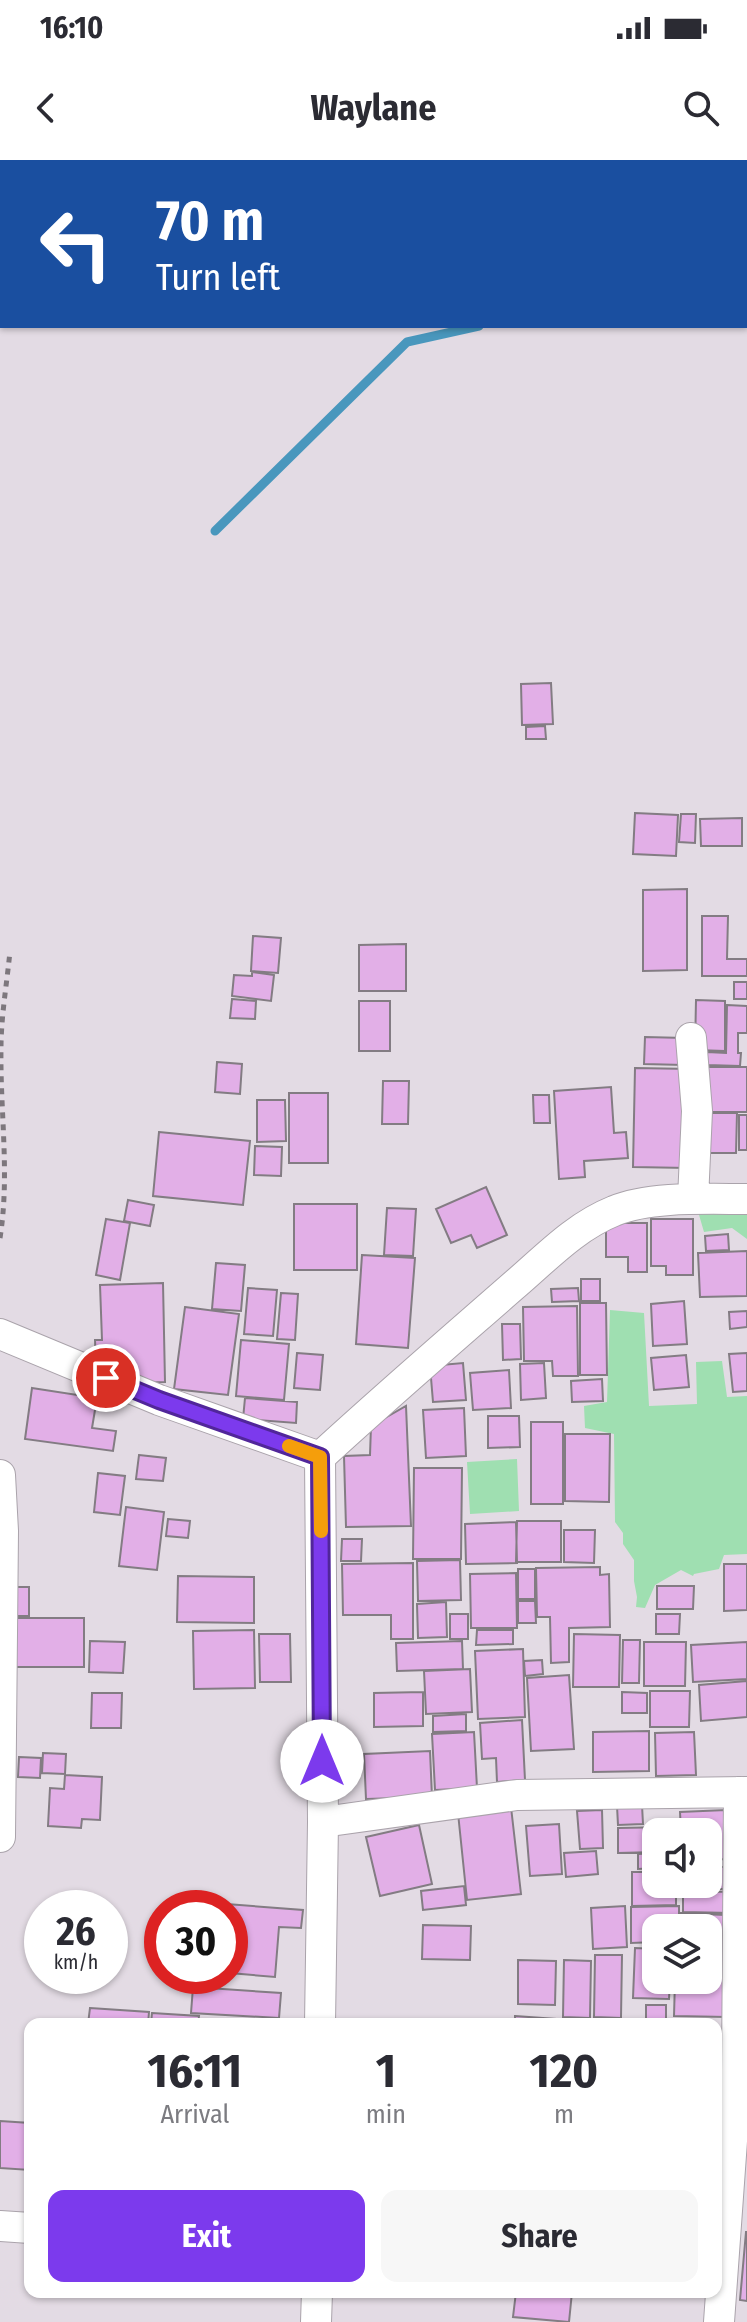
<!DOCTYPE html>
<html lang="en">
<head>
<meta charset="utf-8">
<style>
	:root { --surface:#fff; --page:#f7f7f7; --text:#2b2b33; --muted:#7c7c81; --accent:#7c3aed }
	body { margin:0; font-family:"Fira Sans Condensed",sans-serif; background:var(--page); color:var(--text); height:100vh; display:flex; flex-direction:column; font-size:30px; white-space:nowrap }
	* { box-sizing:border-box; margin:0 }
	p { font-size:26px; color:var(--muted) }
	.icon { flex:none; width:44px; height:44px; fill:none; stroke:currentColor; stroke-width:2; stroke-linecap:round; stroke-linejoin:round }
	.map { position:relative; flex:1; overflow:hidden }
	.panel { position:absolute; left:24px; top:1858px; width:698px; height:280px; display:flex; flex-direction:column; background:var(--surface); border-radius:16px; box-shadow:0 2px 6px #0004 }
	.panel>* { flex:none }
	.banner { position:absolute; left:0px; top:0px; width:748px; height:168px; box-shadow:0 2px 6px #0004; background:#1a4fa0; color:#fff; overflow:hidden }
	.fabs { position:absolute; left:642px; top:1658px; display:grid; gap:16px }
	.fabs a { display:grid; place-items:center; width:80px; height:80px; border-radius:16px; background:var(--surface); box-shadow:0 2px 6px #0004; font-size:40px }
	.speed { position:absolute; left:24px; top:1730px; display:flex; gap:16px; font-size:40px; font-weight:700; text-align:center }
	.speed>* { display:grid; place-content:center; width:104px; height:104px; border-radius:50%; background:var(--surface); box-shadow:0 2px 6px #0004; line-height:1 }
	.speed small { font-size:20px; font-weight:400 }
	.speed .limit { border:12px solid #d22; background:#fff; color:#111 }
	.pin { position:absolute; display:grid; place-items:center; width:68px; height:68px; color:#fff; margin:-34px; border:4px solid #fff; border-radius:50%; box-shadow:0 2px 8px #0007 }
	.me { position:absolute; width:88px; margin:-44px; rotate:0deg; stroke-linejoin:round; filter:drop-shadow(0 0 6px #0008) }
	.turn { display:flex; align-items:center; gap:28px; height:168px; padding:0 24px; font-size:36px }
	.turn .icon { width:104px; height:104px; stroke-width:2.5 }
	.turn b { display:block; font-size:56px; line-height:68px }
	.eta { display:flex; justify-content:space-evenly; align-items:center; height:136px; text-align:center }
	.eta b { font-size:48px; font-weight:700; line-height:56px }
	.primary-button { display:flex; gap:16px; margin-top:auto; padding:16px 24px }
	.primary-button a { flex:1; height:92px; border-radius:16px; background:var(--accent); color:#fff; font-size:32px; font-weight:700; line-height:92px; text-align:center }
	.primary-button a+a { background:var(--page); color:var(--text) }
	.status { display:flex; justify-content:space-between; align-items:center; height:56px; padding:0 40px; background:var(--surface); direction:ltr }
	.status svg { height:22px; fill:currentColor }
	header { display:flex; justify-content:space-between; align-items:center; height:104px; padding:0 24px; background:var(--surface); font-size:36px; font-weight:700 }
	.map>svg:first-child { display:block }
</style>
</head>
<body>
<div class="status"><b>16:10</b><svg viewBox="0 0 49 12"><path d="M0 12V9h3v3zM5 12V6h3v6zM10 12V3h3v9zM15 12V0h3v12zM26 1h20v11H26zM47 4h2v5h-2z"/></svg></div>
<header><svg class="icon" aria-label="back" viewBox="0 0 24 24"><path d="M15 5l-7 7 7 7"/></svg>Waylane<svg class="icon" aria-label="search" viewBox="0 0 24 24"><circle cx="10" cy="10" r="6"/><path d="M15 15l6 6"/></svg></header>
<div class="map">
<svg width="747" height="2162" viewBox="0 0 747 2162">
	<rect width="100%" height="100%" fill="#e3dbe4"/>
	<path fill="#9fdfb1" d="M697 1048 747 1049V1079L732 1068 704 1072Z
		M610 1150 644 1153 649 1246 697 1244 696 1202 722 1201 727 1237 747 1236V1394L724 1395 719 1409 694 1414 693 1416 681 1410 655 1425 645 1448 636 1447 637 1437 634 1421V1400L623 1384V1373L615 1362 614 1274 585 1268 584 1246 607 1242Z
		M517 1299 519 1351 470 1354 467 1302Z"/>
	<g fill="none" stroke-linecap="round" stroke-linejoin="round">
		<path stroke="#4997bd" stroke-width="9" d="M746 86 747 85
			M215 371 407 182 479 166"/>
	</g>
	<path fill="#e2afe7" stroke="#837c83" stroke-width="2" d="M551 523 553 564 522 565 521 524Z
		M545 566 546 579H526V567Z
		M635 653 678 655 676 696 633 694Z
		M681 654H696L695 683 679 682Z
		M742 658V686H701L700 659Z
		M687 729V810L643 811V730Z
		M702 756H728L727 799H747V816H702Z
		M253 776 281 778 278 813 251 811Z
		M406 784V831H359V785Z
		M252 812 274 815 271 841 232 836 234 815 252 816Z
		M734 822H747V839H734Z
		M232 839 256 841 255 859 230 858Z
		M696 840 725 841V891L695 890Z
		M359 841H390V891H359Z
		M727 845 747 846V873H738V893H741L740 906 707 905V892L726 893Z
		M645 877 685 878 684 905 644 904Z
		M217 902 242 904 240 934 215 932Z
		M703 907H747V952H703Z
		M635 908 691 909 688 1008 633 1007Z
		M383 921H409L408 964H382Z
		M611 927 614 973 626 972 628 998 584 1001 585 1017 559 1019 554 931Z
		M289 933H328V1003H289Z
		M533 935H549L550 963H534Z
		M257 940H285L286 981 257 982Z
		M700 953H737L736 993H700Z
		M739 955H747V990H739Z
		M159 972 250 981 243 1045 153 1036Z
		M255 986 282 987 281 1016 254 1015Z
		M486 1027 507 1075 477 1088 471 1075 451 1083 436 1049Z
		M128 1040 154 1045 150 1066 124 1061Z
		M294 1044H357V1110H294Z
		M387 1048 416 1049 413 1096 384 1095Z
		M106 1059 130 1063 120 1120 96 1115Z
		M651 1059H693V1115H666V1106H651Z
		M606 1063H647V1112H628V1097H606Z
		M728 1074 729 1090 706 1091 705 1076Z
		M747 1091V1136L700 1137 698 1093Z
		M362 1095 415 1098 408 1188 356 1184Z
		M216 1103 245 1105 241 1151 212 1149Z
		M581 1119H600V1141H581Z
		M163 1123 165 1222 136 1223 135 1212 102 1213 96 1204 95 1180H102L100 1125Z
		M248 1128 277 1130 273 1176 244 1174Z
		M578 1128 579 1141 552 1142 551 1129Z
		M281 1133 298 1134 295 1180 277 1179Z
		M684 1141 687 1184 653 1186 651 1144Z
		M580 1143H606L607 1215H580Z
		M577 1146 578 1216H553L552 1201H524L523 1147Z
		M185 1147 239 1154 228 1235 174 1229Z
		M747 1151V1167L730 1169 729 1152Z
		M502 1164H520L521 1199 503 1200Z
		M241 1180 289 1184 284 1240 236 1236Z
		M297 1193 323 1195 320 1230 294 1228Z
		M747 1193V1231L733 1232 729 1194Z
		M686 1195 689 1227 654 1230 651 1198Z
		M463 1203 466 1240 433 1242 430 1206Z
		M544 1203 546 1238 521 1240 520 1204Z
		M509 1210 511 1248 473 1250 470 1213Z
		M602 1219 603 1241 572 1242 571 1221Z
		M32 1228 97 1238 92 1268 116 1271 113 1291 25 1279Z
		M245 1238 297 1242 296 1263 243 1259Z
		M406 1246 411 1366 346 1367 344 1296 370 1295 371 1266Z
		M464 1248 466 1296 426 1298 423 1250Z
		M488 1256H519L520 1287 488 1288Z
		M531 1262H563V1344H531Z
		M565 1274H610L609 1342 565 1341Z
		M139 1295 166 1298 163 1321 136 1319Z
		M414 1308H462L461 1399H413Z
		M98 1313 125 1316 120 1355 94 1352Z
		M126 1347 164 1352 157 1410 119 1406Z
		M168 1359 190 1361 188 1378 166 1376Z
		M517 1361H561V1402H516Z
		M516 1362 517 1403 466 1404 465 1364Z
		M564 1370H595L594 1403 564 1402Z
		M342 1379H362L361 1401H341Z
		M460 1400 461 1440 418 1441 417 1401Z
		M413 1403V1479H391V1455H343L342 1404Z
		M724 1404H747V1450L724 1451Z
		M600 1407V1415L609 1414 610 1467 569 1468V1502L551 1503 550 1457H537L536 1408Z
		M518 1409H535V1439H518Z
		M516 1413 517 1468H471L470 1414Z
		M178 1416 254 1417V1463L177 1462Z
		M657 1426H694L693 1449H657Z
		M16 1427H29V1456H15Z
		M518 1441H535L536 1463H518Z
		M446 1442 447 1477 418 1478 417 1444Z
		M450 1454H468V1479H450Z
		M656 1454H680L679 1474H656Z
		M15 1458H84V1507H14Z
		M254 1470 255 1528 194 1529 193 1471Z
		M477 1470H513V1484L476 1485Z
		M259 1474H290L291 1522H260Z
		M574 1474 620 1475 619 1527H573Z
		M623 1480H640L639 1523H622Z
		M90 1481 125 1482 123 1513 89 1512Z
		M462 1481 463 1509 397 1511 396 1483Z
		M644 1482H686L685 1526H644Z
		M747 1482V1519L693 1522 691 1485Z
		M523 1489 525 1557 478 1559 475 1491Z
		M542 1500 543 1514 525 1516 524 1501Z
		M470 1509 472 1552 426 1554 424 1511Z
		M569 1515 574 1589 531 1591 527 1518Z
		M747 1521V1557L701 1561 699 1525Z
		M650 1531H690L689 1567H650Z
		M423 1532V1566L374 1567V1533Z
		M622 1532 647 1533V1553H622Z
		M92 1533H122L121 1568H91Z
		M466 1554V1571L433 1572V1556Z
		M522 1560 525 1620 497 1622 496 1598 482 1599 480 1563Z
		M649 1571V1611L593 1612V1572Z
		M474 1572 477 1628 435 1630 432 1574Z
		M694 1572 696 1615 656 1616 655 1573Z
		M430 1591 432 1637 366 1639 364 1594Z
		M43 1593 66 1594 65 1614 42 1613Z
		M19 1597 41 1598 40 1618 18 1617Z
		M65 1615 102 1617 100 1660 82 1659 81 1668 48 1666 50 1628 64 1629Z
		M642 1645 643 1664 618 1665 617 1646Z
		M511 1647 521 1734 467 1740 458 1653Z
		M602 1650 603 1688 580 1689 577 1651Z
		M726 1650 728 1699 708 1700V1672H681L680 1652Z
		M559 1664 562 1714 530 1716 526 1666Z
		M419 1665 432 1724 380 1736 366 1677Z
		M668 1667V1672H656V1692L618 1693V1668Z
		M596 1691 598 1714 566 1717 564 1693Z
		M656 1693V1708L638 1709V1694Z
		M708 1707H732V1729H704V1724H708Z
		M632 1712H656V1724H676V1745L632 1746Z
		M464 1726 466 1745 423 1750 421 1731Z
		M683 1731 733 1732 732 1753 683 1752Z
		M174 1740 303 1750 301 1768 279 1767 275 1817 230 1813V1748H173Z
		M625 1746 627 1787 593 1789 591 1748Z
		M679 1746V1768H656V1782L631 1783V1747Z
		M681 1753 725 1755 724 1787H708V1768H681Z
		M423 1765 471 1766 470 1800 422 1799Z
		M635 1788 656 1789V1820H670L669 1839 633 1838Z
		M708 1790 730 1791 727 1857 674 1856 675 1820H708Z
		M595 1795H622L621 1858 594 1857Z
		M518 1800 556 1801 555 1845 518 1844Z
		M564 1800 591 1801 590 1858 563 1857Z
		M193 1827 281 1833 279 1858 191 1853Z
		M646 1845H666V1860L646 1859Z
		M90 1848 149 1852 148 1864H88Z
		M152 1853 199 1856 198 1864H151Z
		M515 1856 556 1859V1864H515Z
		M0 1961 30 1963V2010L0 2008Z
		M746 2072H747V2141L740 2140Z
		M516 2132H572L569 2162 513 2157Z"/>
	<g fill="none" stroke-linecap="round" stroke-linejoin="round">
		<g stroke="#aaa3ab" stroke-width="32">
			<path id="street" d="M691 878 697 951 693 1039
				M0 1174 159 1240 320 1297C383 1239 448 1183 512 1127 544 1100 574 1067 614 1051 649 1036 708 1039 747 1039
				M320 1297 323 1662 320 1864
				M0 1315 3 1371 0 1677
				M323 1662 517 1635 747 1632
				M0 2066 30 2068
				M316 2162 317 2132
				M719 2162 737 1911 739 1632"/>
		</g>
		<path stroke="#7d777d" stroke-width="5" stroke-dasharray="6 6" stroke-linecap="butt" d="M0 1078C10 1015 0 952 1 888 1 856 7 823 10 791"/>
		<use href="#street" stroke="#fff" stroke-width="30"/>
	</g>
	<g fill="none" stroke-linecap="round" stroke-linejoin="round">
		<g stroke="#51269a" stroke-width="20">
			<path id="route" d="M106 1218 159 1240 320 1297 322 1601"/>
		</g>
		<use href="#route" stroke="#7c3aed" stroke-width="14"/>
		<path stroke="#f59e0b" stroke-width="14" d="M289 1286 320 1297 321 1371"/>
	</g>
</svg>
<div class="fabs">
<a><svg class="icon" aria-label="sound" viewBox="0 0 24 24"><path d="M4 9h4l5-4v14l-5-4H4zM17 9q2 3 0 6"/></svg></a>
<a><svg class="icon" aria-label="layers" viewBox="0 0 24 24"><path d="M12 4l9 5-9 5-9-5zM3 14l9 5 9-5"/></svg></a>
</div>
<div class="speed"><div>26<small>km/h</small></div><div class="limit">30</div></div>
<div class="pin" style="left:106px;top:1218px;background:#d93025"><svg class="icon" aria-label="arrive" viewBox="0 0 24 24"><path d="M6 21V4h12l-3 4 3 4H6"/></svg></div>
<svg class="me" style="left:322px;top:1601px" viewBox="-20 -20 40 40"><circle r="19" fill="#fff"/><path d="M0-13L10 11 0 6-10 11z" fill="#7c3aed"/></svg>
<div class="banner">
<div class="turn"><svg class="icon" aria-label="left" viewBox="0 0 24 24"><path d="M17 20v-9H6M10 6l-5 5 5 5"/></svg><div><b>70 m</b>Turn left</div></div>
</div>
<section class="panel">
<div class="eta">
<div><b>16:11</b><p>Arrival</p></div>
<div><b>1</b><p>min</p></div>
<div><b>120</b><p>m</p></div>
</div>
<div class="primary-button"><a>Exit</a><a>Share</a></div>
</section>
</div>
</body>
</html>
